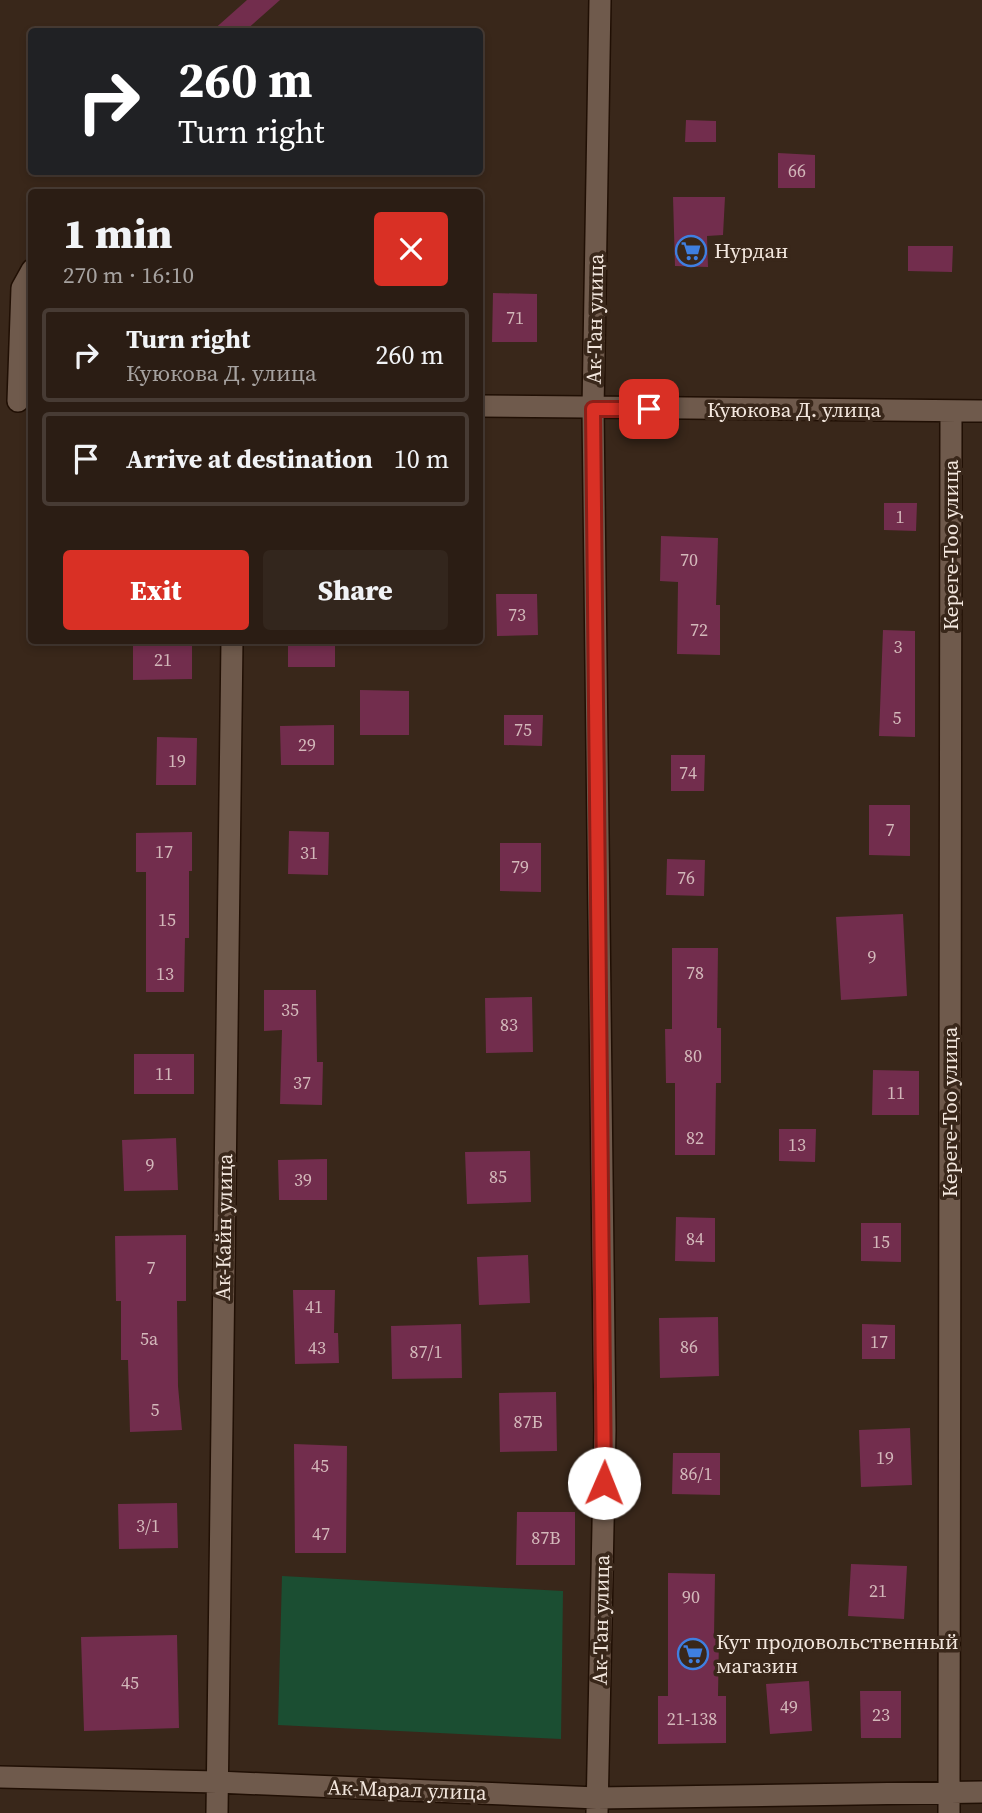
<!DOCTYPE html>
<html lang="en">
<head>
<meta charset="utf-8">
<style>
	:root { --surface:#2b1d14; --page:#33261d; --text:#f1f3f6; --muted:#a6a2a0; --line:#473b34; --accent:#d93025 }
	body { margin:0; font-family:"Source Serif 4",serif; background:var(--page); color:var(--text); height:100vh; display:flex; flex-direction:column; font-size:26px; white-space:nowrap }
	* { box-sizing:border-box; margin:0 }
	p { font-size:23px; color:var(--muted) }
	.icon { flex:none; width:38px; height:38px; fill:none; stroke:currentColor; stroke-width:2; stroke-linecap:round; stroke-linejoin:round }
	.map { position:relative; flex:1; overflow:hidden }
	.side { position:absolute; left:28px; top:189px; width:455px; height:455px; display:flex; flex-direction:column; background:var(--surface); border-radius:7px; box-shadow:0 4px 10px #0003,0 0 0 2px var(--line) }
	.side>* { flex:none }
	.banner { position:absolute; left:28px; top:28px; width:455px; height:147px; border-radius:7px; box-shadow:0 4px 10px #0003,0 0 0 2px var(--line); background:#202124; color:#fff; overflow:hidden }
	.pin { position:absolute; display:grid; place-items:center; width:60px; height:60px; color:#fff; margin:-30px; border-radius:14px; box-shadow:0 4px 10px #0006 }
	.me { position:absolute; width:77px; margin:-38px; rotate:1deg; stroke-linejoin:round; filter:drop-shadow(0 0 5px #0008) }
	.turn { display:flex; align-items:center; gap:24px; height:147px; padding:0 35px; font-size:32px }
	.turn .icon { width:91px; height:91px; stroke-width:2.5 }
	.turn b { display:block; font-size:49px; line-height:60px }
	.round { display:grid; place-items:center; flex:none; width:74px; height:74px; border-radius:7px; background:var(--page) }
	.summary { display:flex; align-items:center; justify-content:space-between; height:119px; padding:0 35px }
	h1 { font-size:42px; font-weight:800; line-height:52px }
	.button { display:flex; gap:14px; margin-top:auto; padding:14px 35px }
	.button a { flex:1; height:80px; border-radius:7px; background:var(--accent); color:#fff; font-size:28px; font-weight:800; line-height:80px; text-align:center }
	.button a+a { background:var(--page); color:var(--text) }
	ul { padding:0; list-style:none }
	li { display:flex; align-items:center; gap:21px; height:94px; margin:0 14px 10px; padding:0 21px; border:4px solid var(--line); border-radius:7px }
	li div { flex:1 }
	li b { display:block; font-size:26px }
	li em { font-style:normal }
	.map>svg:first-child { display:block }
</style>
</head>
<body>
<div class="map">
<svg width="982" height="1813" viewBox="0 0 982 1813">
	<rect width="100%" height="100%" fill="#39271a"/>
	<path fill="#1b4e32" d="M282 1576 563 1591 561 1739 278 1725Z"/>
	<path fill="#722d4d" d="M247 0H280L244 32H211Z
		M686 120 716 121V142H685Z
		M778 153 815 155V188H778Z
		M673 197H725L723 235 707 236 708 267 675 266Z
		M908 246H953L952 272 908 271Z
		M493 293 537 294V342H492Z
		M884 503H917L916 531 884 530Z
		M661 536 718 538 716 605H720V655L677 654 678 582 660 581Z
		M496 594H537L538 635 497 636Z
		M883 630 915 631V737L879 736Z
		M133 640H192V679L133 680Z
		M288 640H335V667H288Z
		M360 690 409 691V735H360Z
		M504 715H543L542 746 504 745Z
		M334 725V765H281L280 726Z
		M157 737 197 738 196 785H156Z
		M671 755H705L704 791H671Z
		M869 805H910V856L869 855Z
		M289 831 329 832 328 875 288 874Z
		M192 832V871H189V938H185L184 992H146V872H136V833Z
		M500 843H541V892L500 891Z
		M667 859 705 860 704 896 666 895Z
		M903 914 907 996 841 1000 836 917Z
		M672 948H718L717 1028H721V1083H716L715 1155H675V1083H666L665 1029H672Z
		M264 990H316L317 1062H323L322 1105 280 1104 282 1030 264 1031Z
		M532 997 533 1052 486 1053 485 998Z
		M134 1054H194V1094H134Z
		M873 1070 919 1071V1115H872Z
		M779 1129H816L815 1162 779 1161Z
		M176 1138 178 1190 124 1191 122 1140Z
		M530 1151 531 1202 467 1204 465 1152Z
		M327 1159V1200H279L278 1160Z
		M676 1217 715 1218V1262L675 1261Z
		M861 1223H901V1262L861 1261Z
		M186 1235V1301H177L178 1386 182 1430 130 1432 128 1360H121V1301H116L115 1236Z
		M528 1255 530 1303 479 1305 477 1257Z
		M293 1290H335L334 1333H338L339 1363 295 1364Z
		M718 1317 719 1376 660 1378 659 1318Z
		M461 1324 462 1378 392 1379 391 1326Z
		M862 1324 895 1325V1359H862Z
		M556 1392 557 1451 500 1452 499 1393Z
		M910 1428 912 1485 861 1487 859 1430Z
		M294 1444 347 1446 346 1553H295Z
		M673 1453H720V1495L672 1494Z
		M177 1503 178 1548 119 1549 118 1504Z
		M517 1512H575V1565H516Z
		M851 1564 907 1566 904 1619 848 1616Z
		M668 1573 715 1574 714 1636H719L718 1696H726V1743L658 1744V1696H668Z
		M177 1635 179 1728 84 1731 81 1637Z
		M809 1681 812 1731 770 1734 766 1684Z
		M860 1691H901V1738H861Z"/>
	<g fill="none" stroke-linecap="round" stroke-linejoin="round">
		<g stroke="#200f04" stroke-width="24">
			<path id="minor" d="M18 401 22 288 32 270
				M480 406 982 411
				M0 1777 217 1782 597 1798 982 1792
				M217 1813 232 640
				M597 1813 605 1430 593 409 600 0
				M949 1813 951 411"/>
		</g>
		<use href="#minor" stroke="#6f5a4c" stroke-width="21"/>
	</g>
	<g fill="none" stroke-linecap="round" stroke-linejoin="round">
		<g stroke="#8d1f18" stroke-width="18">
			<path id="route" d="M604 1483 593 409H649"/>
		</g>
		<use href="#route" stroke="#d93025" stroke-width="12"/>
	</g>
	<defs>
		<g id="supermarket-ring" transform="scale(1.575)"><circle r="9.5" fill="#39271a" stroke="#3f7fe0" stroke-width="1.5"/><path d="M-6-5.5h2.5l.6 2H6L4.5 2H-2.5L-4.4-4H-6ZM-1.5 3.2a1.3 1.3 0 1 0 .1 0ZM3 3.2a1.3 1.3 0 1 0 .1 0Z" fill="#3f7fe0"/></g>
	</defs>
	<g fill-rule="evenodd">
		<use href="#supermarket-ring" x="691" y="251"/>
		<use href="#supermarket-ring" x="693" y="1654"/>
	</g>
	<g text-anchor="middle" stroke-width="7" stroke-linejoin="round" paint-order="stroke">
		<g font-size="18" fill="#d3b8ba">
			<text x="797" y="177">66</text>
			<text x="515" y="324">71</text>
			<text x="900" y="523">1</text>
			<text x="689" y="566">70</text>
			<text x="517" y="621">73</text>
			<text x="699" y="636">72</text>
			<text x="898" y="653">3</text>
			<text x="163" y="666">21</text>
			<text x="897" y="724">5</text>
			<text x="523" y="736">75</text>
			<text x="307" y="751">29</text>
			<text x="177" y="767">19</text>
			<text x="688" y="779">74</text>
			<text x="890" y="836">7</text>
			<text x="164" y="858">17</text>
			<text x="309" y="859">31</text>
			<text x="520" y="873">79</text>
			<text x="686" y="884">76</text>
			<text x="167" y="926">15</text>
			<text x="872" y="963">9</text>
			<text x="695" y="979">78</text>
			<text x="165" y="980">13</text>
			<text x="290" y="1016">35</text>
			<text x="509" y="1031">83</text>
			<text x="693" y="1062">80</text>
			<text x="164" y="1080">11</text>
			<text x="302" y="1089">37</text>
			<text x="896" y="1099">11</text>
			<text x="695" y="1144">82</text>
			<text x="797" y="1151">13</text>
			<text x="150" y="1171">9</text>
			<text x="498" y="1183">85</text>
			<text x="303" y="1186">39</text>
			<text x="695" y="1245">84</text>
			<text x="881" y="1248">15</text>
			<text x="151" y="1274">7</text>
			<text x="314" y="1313">41</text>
			<text x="149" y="1345">5а</text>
			<text x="879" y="1348">17</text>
			<text x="689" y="1353">86</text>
			<text x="317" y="1354">43</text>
			<text x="426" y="1358">87/1</text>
			<text x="155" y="1416">5</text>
			<text x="528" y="1428">87Б</text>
			<text x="885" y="1464">19</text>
			<text x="320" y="1472">45</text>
			<text x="696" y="1480">86/1</text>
			<text x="148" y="1532">3/1</text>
			<text x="321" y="1540">47</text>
			<text x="546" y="1544">87В</text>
			<text x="878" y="1597">21</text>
			<text x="691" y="1603">90</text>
			<text x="130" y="1689">45</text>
			<text x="789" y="1713">49</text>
			<text x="881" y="1721">23</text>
			<text x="692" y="1725">21-138</text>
		</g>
		<g font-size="21" fill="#f3e7de" stroke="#39271a" text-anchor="start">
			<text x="714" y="258">Нурдан</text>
			<text x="716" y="1649">Кут продовольственный<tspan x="716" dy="24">магазин</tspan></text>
		</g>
		<g font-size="21" fill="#f3e7de" stroke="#39271a">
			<text transform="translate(595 319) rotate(-89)" y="7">Ак-Тан улица</text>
			<text x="794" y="417">Куюкова Д. улица</text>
			<text transform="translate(951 545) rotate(-90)" y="7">Кереге-Тоо улица</text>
			<text transform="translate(950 1112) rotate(-90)" y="7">Кереге-Тоо улица</text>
			<text transform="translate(224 1227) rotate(-89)" y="7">Ак-Кайн улица</text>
			<text transform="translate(601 1620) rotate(-89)" y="7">Ак-Тан улица</text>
			<text transform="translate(407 1790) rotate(2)" y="7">Ак-Марал улица</text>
		</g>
	</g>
</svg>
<div class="pin" style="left:649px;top:409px;background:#d93025"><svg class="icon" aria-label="arrive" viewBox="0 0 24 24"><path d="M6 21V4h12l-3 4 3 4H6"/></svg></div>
<svg class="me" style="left:604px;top:1483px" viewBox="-20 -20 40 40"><circle r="19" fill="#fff"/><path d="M0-13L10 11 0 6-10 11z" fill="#d93025"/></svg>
<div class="banner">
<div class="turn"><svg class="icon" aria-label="right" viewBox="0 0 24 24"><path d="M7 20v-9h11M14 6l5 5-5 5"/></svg><div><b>260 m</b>Turn right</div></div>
</div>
<section class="side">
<div class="summary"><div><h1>1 min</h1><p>270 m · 16:10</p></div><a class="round" style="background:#d93025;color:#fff"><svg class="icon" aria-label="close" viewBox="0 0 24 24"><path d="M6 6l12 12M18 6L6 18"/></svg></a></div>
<ul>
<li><svg class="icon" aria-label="right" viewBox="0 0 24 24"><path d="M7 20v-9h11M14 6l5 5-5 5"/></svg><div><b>Turn right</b><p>Куюкова Д. улица</p></div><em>260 m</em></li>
<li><svg class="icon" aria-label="arrive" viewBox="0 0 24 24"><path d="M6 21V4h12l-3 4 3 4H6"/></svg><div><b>Arrive at destination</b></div><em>10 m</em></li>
</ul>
<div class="button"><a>Exit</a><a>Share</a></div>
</section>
</div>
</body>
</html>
